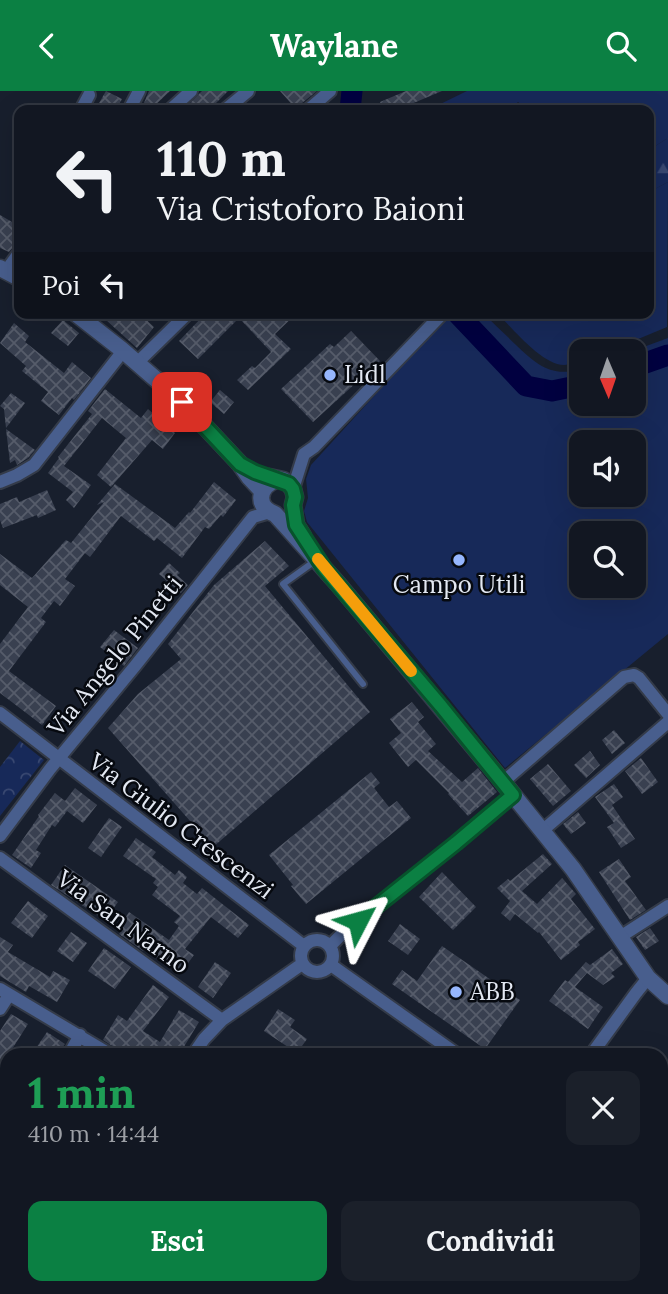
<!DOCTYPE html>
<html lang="it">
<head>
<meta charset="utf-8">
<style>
	:root { --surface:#121722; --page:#1b202a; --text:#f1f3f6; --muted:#9c9fa5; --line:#313640; --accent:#0b8043 }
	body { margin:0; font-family:Lora,serif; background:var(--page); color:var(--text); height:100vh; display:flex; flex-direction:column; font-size:26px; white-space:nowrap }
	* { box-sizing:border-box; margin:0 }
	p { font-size:23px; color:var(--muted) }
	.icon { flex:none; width:38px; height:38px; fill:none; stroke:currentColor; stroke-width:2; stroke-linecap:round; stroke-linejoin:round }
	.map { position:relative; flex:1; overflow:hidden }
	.sheet { position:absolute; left:0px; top:957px; width:668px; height:247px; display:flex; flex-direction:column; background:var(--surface); border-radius:21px 21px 0 0; box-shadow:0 7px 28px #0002,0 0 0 2px var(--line) }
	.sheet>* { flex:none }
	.top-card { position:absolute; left:14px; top:14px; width:640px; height:214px; border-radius:14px; box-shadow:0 7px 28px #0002,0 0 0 2px var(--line); background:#121722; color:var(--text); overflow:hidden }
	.needle { width:46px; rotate:178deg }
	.fabs { position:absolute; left:569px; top:248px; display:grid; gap:14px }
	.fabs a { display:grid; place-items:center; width:77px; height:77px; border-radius:14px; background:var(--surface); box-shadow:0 7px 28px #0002,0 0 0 2px var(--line); font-size:35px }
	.pin { position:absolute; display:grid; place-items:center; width:60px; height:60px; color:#fff; margin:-30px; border-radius:14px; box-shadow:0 4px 10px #0006 }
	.me { position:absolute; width:77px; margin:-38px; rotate:51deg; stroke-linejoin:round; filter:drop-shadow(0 0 5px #0008) }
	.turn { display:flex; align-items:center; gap:24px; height:147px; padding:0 28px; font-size:32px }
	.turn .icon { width:91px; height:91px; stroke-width:2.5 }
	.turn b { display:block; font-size:49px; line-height:60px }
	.then { display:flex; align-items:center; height:66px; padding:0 28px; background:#0003; gap:14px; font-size:26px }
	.round { display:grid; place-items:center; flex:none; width:74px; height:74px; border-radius:14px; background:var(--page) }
	.head { display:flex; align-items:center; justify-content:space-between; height:119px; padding:0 28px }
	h1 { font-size:42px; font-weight:700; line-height:52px; color:#1e9e55 }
	.action { display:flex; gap:14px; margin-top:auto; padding:14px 28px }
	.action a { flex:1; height:80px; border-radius:14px; background:var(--accent); color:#fff; font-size:28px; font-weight:700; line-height:80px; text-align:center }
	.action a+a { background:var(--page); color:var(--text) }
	header { display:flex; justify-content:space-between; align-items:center; height:91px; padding:0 28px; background:var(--accent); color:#fff; font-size:32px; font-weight:700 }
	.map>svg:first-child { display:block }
</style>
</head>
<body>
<header><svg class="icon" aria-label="back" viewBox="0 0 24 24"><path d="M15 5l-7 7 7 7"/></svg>Waylane<svg class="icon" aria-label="search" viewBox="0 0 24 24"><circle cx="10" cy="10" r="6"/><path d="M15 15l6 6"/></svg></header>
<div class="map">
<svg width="668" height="1203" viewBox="0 0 668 1203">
	<defs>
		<pattern id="forest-firs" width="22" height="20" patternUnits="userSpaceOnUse" patternTransform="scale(1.75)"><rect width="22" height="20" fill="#172959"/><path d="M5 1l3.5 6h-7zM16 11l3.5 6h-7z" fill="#394871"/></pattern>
		<pattern id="park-crowns" width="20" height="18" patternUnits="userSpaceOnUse" patternTransform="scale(1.75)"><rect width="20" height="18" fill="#172959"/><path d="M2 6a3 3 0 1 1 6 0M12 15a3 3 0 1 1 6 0" fill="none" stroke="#394871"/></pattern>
		<pattern id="building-cross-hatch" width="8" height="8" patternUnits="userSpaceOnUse" patternTransform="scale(1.75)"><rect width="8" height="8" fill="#394050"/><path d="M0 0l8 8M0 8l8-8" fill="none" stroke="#565c6a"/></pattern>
	</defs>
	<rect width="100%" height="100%" fill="#181f2d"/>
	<path fill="#172959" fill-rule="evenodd" d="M467 0H668V47L649 59V19H528L518 11 510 19H428Z
		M668 91 667 236 607 261H581V269C576 271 570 274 564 274 542 274 512 237 497 222H649V101Z
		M450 222H483C494 233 505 243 516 254 536 273 551 287 581 278V313H634V261H630L668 247V543L505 677 307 431 304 420 308 407 306 388 311 374ZM581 352H634V404H581ZM581 443H634V495H581Z"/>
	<path fill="url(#forest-firs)" d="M668 47V91L649 101V59Z"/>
	<path fill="url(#park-crowns)" d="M20 650 44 669 0 725V676Z"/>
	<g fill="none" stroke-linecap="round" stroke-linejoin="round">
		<path stroke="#010040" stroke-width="21" d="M350 19 352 0
			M457 222 526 295 552 300 581 294
			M634 276 668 264"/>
	</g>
	<path fill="url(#building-cross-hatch)" d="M106 0 122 8 116 19H95Z
		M149 0H170L150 19H141Z
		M202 0H228L209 19H183Z
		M280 0H317L302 12 299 19H297Z
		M406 0H442L397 19H384L380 11Z
		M0 124 19 135V153L15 154 9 161 0 157Z
		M112 222H139L154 236 137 257 106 229Z
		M206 222H297L275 243 291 258 248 299 237 289 252 275 255 277 271 261 239 227 198 268 179 250Z
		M63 229 79 242 68 255 51 242Z
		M14 232 29 245 25 251 64 282 72 271 91 287 74 309 72 307 59 324 41 310 48 301 22 280 26 275 0 252Z
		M351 240 380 270 313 331 281 298 330 253 334 256Z
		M105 298 141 327 148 318 175 342 163 358 152 349 111 396 97 384 126 347 102 327 64 375 91 394 74 417 66 409 73 401 48 382 59 367 58 366 92 323 88 320Z
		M220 299 234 311 224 323 210 311Z
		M11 302 25 312 6 337 4 318 0 315Z
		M6 338 35 359 28 367 17 374 15 369 10 372Z
		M214 391 236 409 223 426 221 424 209 438 205 436 182 467 157 447 154 450 121 425 90 466 85 462 65 488 75 495 60 515 54 510 41 527 46 531 9 580 56 615 42 634 0 602V553L28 516 0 494V463L32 487 64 451 66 449 71 452 104 411 97 414 115 393 175 437 189 421 190 422Z
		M47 399 56 419 38 427 37 424 3 437 0 429V413L17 406 19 411Z
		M265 450 289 475 265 495 370 621 213 756 108 637 138 603 181 568 168 553 214 494Z
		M169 472 180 482 177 484 188 494 181 502 159 483Z
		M114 539 138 557 124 575 100 556Z
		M412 611 424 626 418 631 436 653 428 660 462 691 478 677 497 701 468 725 448 703 449 702 416 669 408 676 389 652 401 642 390 628Z
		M614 639 625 652 612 663 602 649Z
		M590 660 600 674 586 687 574 674Z
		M641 667 658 691 642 703 625 680Z
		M548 673 571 700 553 715 530 688Z
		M371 681 380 692 374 697 389 716 397 710 411 727 306 813 291 795 293 794 269 764Z
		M614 693 623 706 612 714 635 748 621 757 607 736 614 732 595 706Z
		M75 697 97 714 83 732 67 720 55 736 52 734 36 759 41 762 31 777 12 764 39 725 38 724 55 702 65 710Z
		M578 721 586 732 571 743 563 733Z
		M109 727 122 736 101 766 88 757Z
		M136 747 156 761 152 766 175 784 179 779 187 786 183 792 197 803 202 797 249 834 238 847 211 826 185 858 194 864 180 883 145 858 143 860 119 843 121 840 118 838 129 821 169 849 179 835 174 831 180 825 152 804 158 796 153 792 156 788 123 765Z
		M543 763 552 773 522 800 537 813 562 787 576 803 571 808 595 838 578 851 580 854 561 869 539 841 538 842 515 823 510 830 501 822 510 810 497 797 508 788 510 790Z
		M619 768 631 786 625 790 646 819 630 829 599 781Z
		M65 774 118 811 105 829 51 794Z
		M442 781 476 816 453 839 419 806Z
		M28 810 48 825 32 847 11 832Z
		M400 833 420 848 408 864 388 850Z
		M650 837 659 850 645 859 636 846Z
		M71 841 87 852 73 871 57 860Z
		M0 846 13 854 8 861 50 886 53 880 70 889 57 911 29 895 26 901 0 885Z
		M442 855 520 909 485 958 392 893 402 879 417 890Z
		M104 857 131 876 115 898 88 880Z
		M612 858 623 873 611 882 615 886 603 894 587 882 575 896 603 916 588 938 549 910 565 889 568 891 586 871 590 874Z
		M215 871 231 882 213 907 198 896Z
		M153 894 169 906 143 940 160 951 179 919 199 931 179 964H126L103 949 118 924 127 930Z
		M278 918 295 929 290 936 307 948 297 962 264 940Z
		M11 923 28 933 0 977V940Z
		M47 941 65 953 57 964H40L34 960Z"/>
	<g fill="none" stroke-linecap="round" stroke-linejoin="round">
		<g stroke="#343b49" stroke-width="10">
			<path id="service" d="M315 470 283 493 363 593"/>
		</g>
		<g stroke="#343b49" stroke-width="16">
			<path id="minor" d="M81 19 89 4
				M129 19 139 0
				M170 19 191 0
				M225 19 248 0
				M308 19 330 0
				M6 180 19 162
				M137 272 188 222
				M0 391 17 384 34 374 123 260
				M293 398 304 363 314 356 443 222
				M0 622 304 855
				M503 691 624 586 634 584 639 587 668 623
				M542 740 668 631
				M0 745 50 678 135 575 253 426 270 421
				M0 767 222 929
				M620 846 668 815
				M301 865a16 16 0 1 1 32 0a16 16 0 1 1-32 0Z
				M330 855 343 842 456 752 513 704
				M331 874 458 964
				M0 898 111 964
				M0 918 9 904
				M69 964 80 944
				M193 964 204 948 222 929 302 873
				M591 964 636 902 648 887
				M662 1112 668 1116
				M243 1197 261 1203
				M531 1197 550 1203
				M21 1203 26 1197
				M276 1203 279 1197"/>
		</g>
		<g stroke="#343b49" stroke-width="19">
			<path id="tertiary" d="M0 177 19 187
				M75 222 121 258 182 311 240 373 249 386 262 400
				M269 386 283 389 289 393 293 398 295 406 293 414 296 434 303 445
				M276 389C258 396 255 416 275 423L338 493 493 679 573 778 648 887 668 905"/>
		</g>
		<use href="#service" stroke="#485e8d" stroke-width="6"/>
		<use href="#minor" stroke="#485e8d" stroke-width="12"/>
		<use href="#tertiary" stroke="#485e8d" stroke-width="16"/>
	</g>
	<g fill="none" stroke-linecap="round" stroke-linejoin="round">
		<g stroke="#07532c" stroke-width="18">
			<path id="route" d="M182 311 240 373 255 381 289 393 293 398 295 406 293 414 296 434 324 477 441 615 513 704 456 752 358 830"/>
		</g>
		<use href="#route" stroke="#0b8043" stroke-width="12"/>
		<path stroke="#f59e0b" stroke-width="12" d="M318 468 411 580"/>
	</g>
	<g fill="#96b6fd" stroke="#06090f" stroke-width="2.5">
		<circle cx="330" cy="284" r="7"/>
		<circle cx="459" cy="469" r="7"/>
		<circle cx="456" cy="901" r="7"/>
	</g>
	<g text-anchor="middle" stroke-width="5" stroke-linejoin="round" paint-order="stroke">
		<g font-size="24" fill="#e3e8f2" stroke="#06090f" text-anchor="start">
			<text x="344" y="292">Lidl</text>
			<text x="459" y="502" text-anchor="middle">Campo Utili</text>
			<text x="470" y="909">ABB</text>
		</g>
		<g font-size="24" fill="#e3e8f2" stroke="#06090f">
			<text transform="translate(115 565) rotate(-51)" y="8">Via Angelo Pinetti</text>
			<text transform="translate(181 735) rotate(37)" y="8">Via Giulio Crescenzi</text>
			<text transform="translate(123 831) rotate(36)" y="8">Via San Narno</text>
		</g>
	</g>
</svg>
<div class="fabs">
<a><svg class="needle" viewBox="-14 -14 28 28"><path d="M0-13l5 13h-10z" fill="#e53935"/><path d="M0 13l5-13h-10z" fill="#9c9fa5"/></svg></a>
<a><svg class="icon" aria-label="sound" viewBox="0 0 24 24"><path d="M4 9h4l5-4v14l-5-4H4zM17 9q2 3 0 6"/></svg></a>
<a><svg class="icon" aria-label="search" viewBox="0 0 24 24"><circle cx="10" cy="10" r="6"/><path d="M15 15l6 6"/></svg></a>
</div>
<div class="pin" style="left:182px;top:311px;background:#d93025"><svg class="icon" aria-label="arrive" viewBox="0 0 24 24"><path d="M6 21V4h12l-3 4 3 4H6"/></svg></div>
<svg class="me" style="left:358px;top:830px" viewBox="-20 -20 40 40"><path d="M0-17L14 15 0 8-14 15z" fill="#0b8043" stroke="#fff" stroke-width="4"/></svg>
<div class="top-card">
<div class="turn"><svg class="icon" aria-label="left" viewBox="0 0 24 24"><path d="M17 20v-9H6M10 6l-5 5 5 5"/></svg><div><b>110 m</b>Via Cristoforo Baioni</div></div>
<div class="then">Poi<svg class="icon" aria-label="left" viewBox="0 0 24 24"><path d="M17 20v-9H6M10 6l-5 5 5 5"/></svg></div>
</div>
<section class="sheet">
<div class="head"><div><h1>1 min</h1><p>410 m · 14:44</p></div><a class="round"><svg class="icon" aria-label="close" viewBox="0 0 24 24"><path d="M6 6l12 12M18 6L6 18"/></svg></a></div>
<div class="action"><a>Esci</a><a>Condividi</a></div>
</section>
</div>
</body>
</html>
